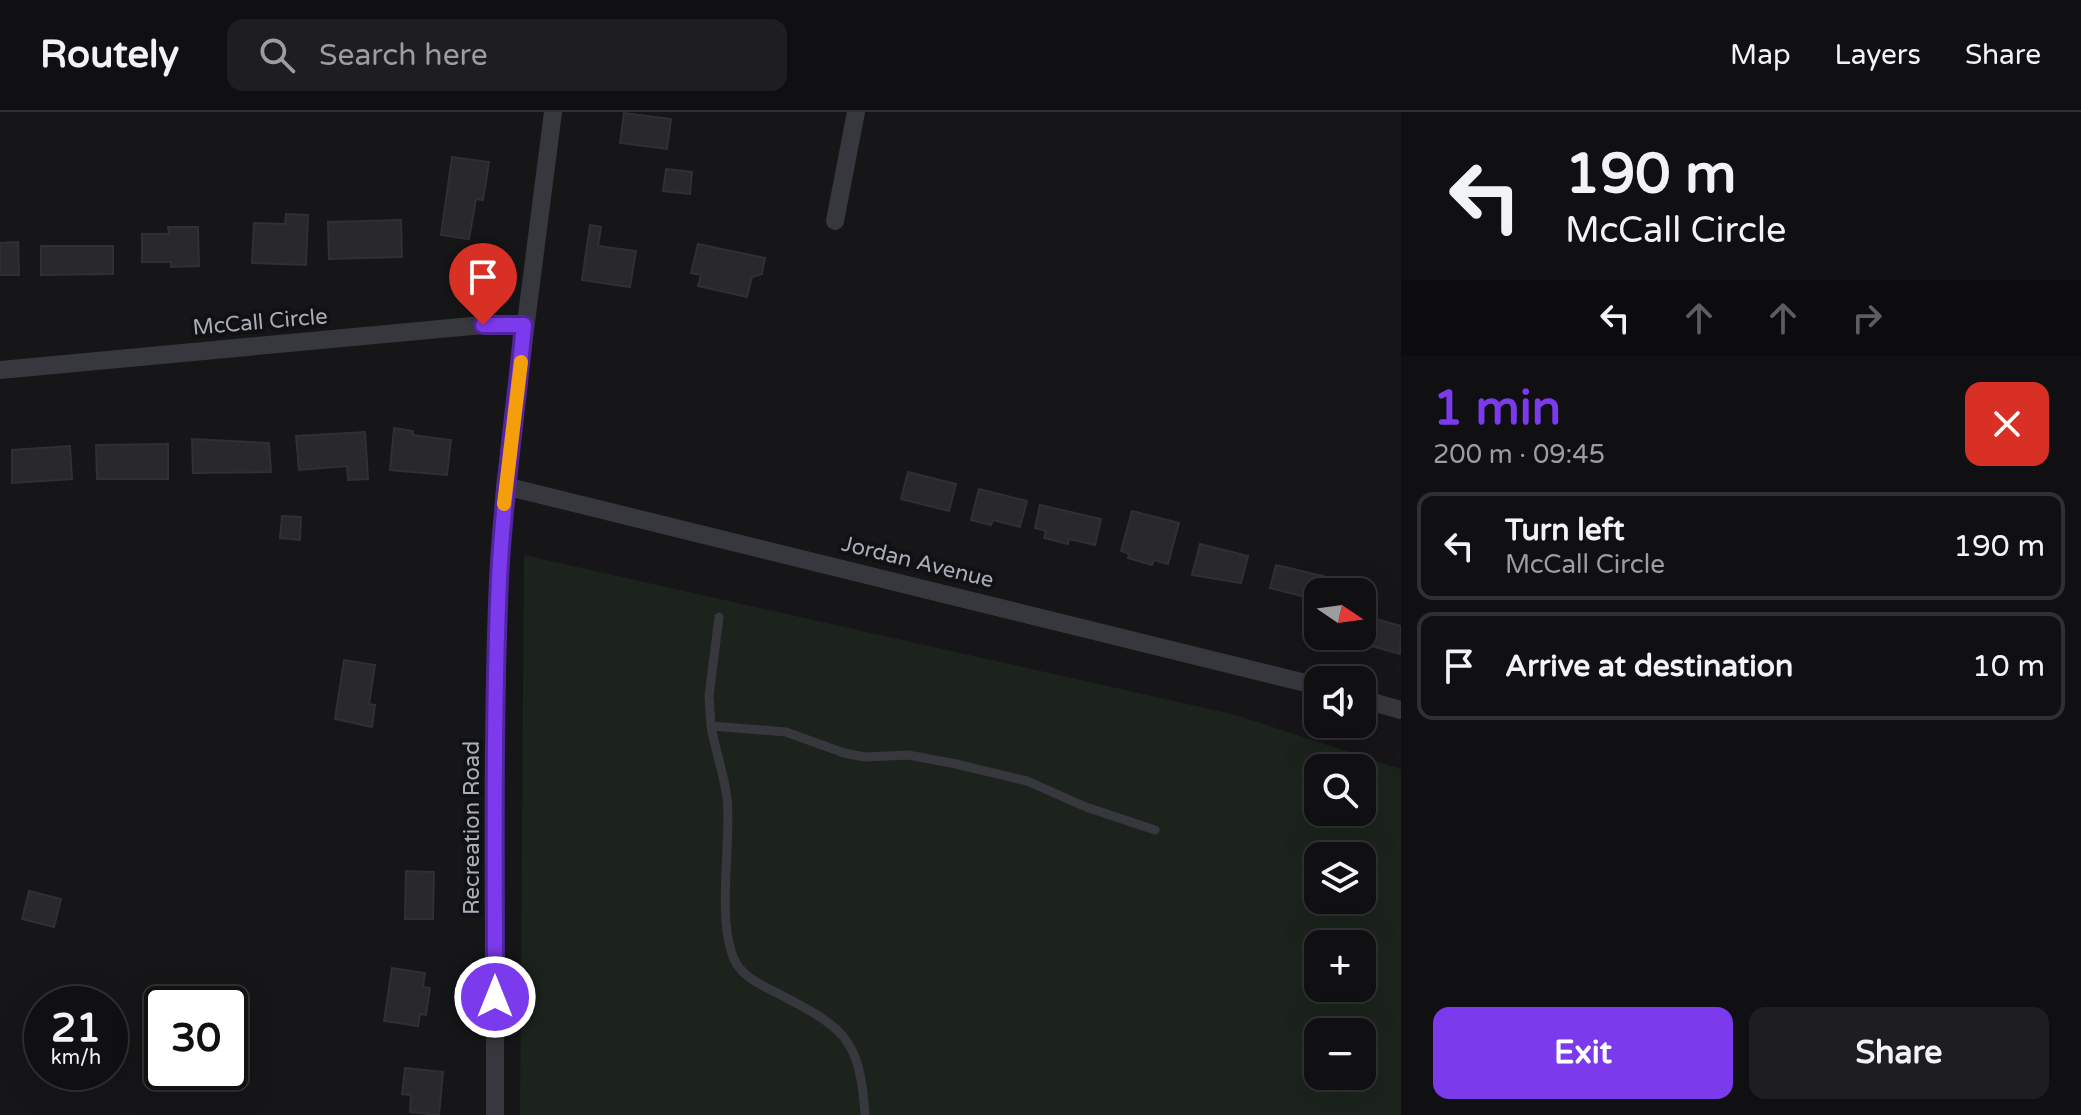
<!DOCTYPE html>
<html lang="en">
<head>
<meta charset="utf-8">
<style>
	:root { --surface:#101012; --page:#1e1e20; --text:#f1f3f6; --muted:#9c9d9f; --line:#303032; --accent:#7c3aed }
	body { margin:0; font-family:"Varela Round",sans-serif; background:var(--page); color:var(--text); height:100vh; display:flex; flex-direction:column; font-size:30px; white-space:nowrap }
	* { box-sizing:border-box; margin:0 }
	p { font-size:26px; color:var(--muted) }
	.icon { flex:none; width:44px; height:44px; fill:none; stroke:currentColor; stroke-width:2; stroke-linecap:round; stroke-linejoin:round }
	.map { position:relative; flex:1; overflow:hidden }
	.panel { display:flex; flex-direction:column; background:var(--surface); width:680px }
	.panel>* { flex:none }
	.banner { background:#101012; color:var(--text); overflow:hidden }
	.needle { width:52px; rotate:103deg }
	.fabs { position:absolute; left:1304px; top:466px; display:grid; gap:16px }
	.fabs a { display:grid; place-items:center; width:72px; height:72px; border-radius:16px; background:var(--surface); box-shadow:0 8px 32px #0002,0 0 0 2px var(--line); font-size:40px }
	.speed { position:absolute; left:24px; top:874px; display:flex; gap:16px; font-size:40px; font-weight:700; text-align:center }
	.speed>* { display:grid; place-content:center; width:104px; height:104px; border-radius:50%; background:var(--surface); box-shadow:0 8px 32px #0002,0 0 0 2px var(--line); line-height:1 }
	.speed small { font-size:20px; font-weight:400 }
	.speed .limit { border:4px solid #111; border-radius:12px; background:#fff; color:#111 }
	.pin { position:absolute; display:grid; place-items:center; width:68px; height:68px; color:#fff; margin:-82px -34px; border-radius:50% 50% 50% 0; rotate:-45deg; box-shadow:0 0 8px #0007 }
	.pin .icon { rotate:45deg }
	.me { position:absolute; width:88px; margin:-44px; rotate:0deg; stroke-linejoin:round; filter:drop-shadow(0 0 6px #0008) }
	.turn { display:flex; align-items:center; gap:28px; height:168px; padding:0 32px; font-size:36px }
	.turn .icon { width:104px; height:104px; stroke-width:2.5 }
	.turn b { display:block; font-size:56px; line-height:68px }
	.lanes { display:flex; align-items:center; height:76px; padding:0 32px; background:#0003; justify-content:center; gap:40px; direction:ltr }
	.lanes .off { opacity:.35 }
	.round { display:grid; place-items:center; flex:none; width:84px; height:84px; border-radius:16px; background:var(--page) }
	.head { display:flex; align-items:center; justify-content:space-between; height:136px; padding:0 32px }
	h1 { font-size:48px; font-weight:800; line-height:60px; color:var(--accent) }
	.cta { display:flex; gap:16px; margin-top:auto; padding:16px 32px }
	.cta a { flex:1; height:92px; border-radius:16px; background:var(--accent); color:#fff; font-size:32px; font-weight:800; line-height:92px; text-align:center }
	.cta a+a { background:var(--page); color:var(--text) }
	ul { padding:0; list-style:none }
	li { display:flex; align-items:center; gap:24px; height:108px; margin:0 16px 12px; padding:0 16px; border:4px solid var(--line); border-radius:16px }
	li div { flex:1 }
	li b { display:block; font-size:30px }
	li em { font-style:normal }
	header { display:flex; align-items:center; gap:48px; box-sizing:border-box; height:112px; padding:0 40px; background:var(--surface); border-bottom:2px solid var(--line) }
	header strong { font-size:38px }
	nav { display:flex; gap:44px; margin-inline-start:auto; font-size:28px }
	.search { width:560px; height:72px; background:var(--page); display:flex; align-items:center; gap:20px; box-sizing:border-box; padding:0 28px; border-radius:16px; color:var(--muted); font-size:30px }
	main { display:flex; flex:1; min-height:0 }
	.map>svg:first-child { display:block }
</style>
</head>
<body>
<header>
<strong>Routely</strong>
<div class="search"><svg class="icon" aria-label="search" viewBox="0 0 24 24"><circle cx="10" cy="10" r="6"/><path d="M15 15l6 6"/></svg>Search here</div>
<nav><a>Map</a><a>Layers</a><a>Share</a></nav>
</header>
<main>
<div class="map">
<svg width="1401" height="1003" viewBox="0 0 1401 1003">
	<rect width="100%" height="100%" fill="#161618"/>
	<path fill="#1c231d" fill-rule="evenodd" d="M524 443 1236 603 1401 657V1003H520ZM1318 656H1362V700H1318ZM1318 744H1362V788H1318ZM1318 832H1362V876H1318ZM1318 920H1362V964H1318Z"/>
	<path fill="#29292c" stroke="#303034" stroke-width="2" d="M624 1 671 7 667 37 620 31Z
		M452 45 489 50 483 88 476 87 469 127 441 123Z
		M666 57 692 60 690 82 663 79Z
		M286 102 308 103 306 153 252 151 254 111 285 112Z
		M401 108 402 145 329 147 328 110Z
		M590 113 601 115 598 134 636 139 630 175 582 168Z
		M168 115H198L199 154 171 155V150H142V122H169Z
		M18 130 19 163H0V131Z
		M698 132 765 146 762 162 752 165 747 185 698 174 701 163 691 161Z
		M41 134H113V162L41 163Z
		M394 316 413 319V323L451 328 447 363 390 358Z
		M365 320 368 367 348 368 347 354 299 358 296 324Z
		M192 327 269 331 271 360 193 361Z
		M168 332V367H97L96 333Z
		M70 334 72 367 12 371V338Z
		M908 360 956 372 949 399 901 387Z
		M979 377 1027 389 1020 415 993 408 991 413 971 408Z
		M1040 393 1101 407 1095 433 1069 427 1068 432 1044 426 1046 419 1035 416Z
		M1132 399 1179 411 1168 452 1154 448 1152 453 1128 446 1129 442 1121 439Z
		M282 404 301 405 300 428 280 426Z
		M1200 432 1248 444 1241 471 1192 463Z
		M1276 453 1323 464 1317 488 1270 476Z
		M1362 503 1401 514 1400 542 1350 528 1352 524H1362Z
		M344 548 375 553 369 592 375 593 372 615 335 607Z
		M406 759 434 760 433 807H405Z
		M29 779 61 787 54 815 22 807Z
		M392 856 425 861 423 875 430 876 426 903 420 902 418 914 384 909Z
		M405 956 443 960 439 1003 410 1000 411 983 402 982Z"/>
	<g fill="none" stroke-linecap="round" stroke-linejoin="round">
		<path stroke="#37383d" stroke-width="9" d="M719 505 709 584 711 614 786 620 844 641 865 645 908 643 956 652 1027 669 1086 695 1155 718
			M711 614C715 638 724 662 727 686 732 732 715 811 736 851 744 865 761 873 775 880 842 915 860 923 865 1003"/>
		<path stroke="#37383d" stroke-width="18" d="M835 109 856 0
			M0 258 483 213H524
			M505 374 1318 574
			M1362 587 1401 598
			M495 1003V615L499 468 505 374 553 0"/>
	</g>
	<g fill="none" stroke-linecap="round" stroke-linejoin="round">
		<g stroke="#51269a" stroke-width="20">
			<path id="route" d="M483 213H524C516 298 503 382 499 467 493 606 495 746 495 885"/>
		</g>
		<use href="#route" stroke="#7c3aed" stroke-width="14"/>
		<path stroke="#f59e0b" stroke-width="14" d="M504 392 521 250"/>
	</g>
	<g text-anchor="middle" stroke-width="8" stroke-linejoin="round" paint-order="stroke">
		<g font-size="22" fill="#a8adb8" stroke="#111113">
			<text transform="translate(260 209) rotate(-5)" y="8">McCall Circle</text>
			<text transform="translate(918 449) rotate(14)" y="8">Jordan Avenue</text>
			<text transform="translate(471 716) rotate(-90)" y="8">Recreation Road</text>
		</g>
	</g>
</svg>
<div class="fabs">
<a><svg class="needle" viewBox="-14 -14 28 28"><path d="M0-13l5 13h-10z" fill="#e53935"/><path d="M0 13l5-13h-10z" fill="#9c9d9f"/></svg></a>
<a><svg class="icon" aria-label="sound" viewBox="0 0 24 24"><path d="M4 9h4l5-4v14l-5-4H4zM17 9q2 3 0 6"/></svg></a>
<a><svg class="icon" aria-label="search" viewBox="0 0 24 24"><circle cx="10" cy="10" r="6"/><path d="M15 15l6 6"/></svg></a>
<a><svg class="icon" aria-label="layers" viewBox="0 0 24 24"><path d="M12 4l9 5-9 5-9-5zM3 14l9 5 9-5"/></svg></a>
<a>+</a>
<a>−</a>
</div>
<div class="speed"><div>21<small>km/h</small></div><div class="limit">30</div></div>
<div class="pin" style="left:483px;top:213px;background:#d93025"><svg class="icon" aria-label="arrive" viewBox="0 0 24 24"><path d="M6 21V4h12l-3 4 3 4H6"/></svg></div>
<svg class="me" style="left:495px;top:885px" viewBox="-20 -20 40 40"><circle r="17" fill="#7c3aed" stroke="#fff" stroke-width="3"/><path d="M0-11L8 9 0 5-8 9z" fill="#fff"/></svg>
</div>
<section class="panel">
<div class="banner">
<div class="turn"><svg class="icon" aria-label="left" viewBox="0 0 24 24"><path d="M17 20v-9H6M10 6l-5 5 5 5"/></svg><div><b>190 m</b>McCall Circle</div></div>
<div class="lanes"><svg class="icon" aria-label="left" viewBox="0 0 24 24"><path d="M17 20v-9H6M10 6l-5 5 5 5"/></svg><svg class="icon off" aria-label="ahead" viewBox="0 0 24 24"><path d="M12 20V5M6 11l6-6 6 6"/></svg><svg class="icon off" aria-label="ahead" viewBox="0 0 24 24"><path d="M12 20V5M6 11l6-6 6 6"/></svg><svg class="icon off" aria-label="right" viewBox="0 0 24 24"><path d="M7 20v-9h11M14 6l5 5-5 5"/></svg></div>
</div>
<div class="head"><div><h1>1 min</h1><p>200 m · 09:45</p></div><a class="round" style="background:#d93025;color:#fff"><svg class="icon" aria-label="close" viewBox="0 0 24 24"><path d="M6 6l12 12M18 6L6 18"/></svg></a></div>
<ul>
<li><svg class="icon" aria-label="left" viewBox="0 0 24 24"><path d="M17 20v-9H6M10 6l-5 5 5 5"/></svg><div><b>Turn left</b><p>McCall Circle</p></div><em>190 m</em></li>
<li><svg class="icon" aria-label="arrive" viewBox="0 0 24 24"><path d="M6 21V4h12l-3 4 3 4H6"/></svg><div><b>Arrive at destination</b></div><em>10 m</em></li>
</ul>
<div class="cta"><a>Exit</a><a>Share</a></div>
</section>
</main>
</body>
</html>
